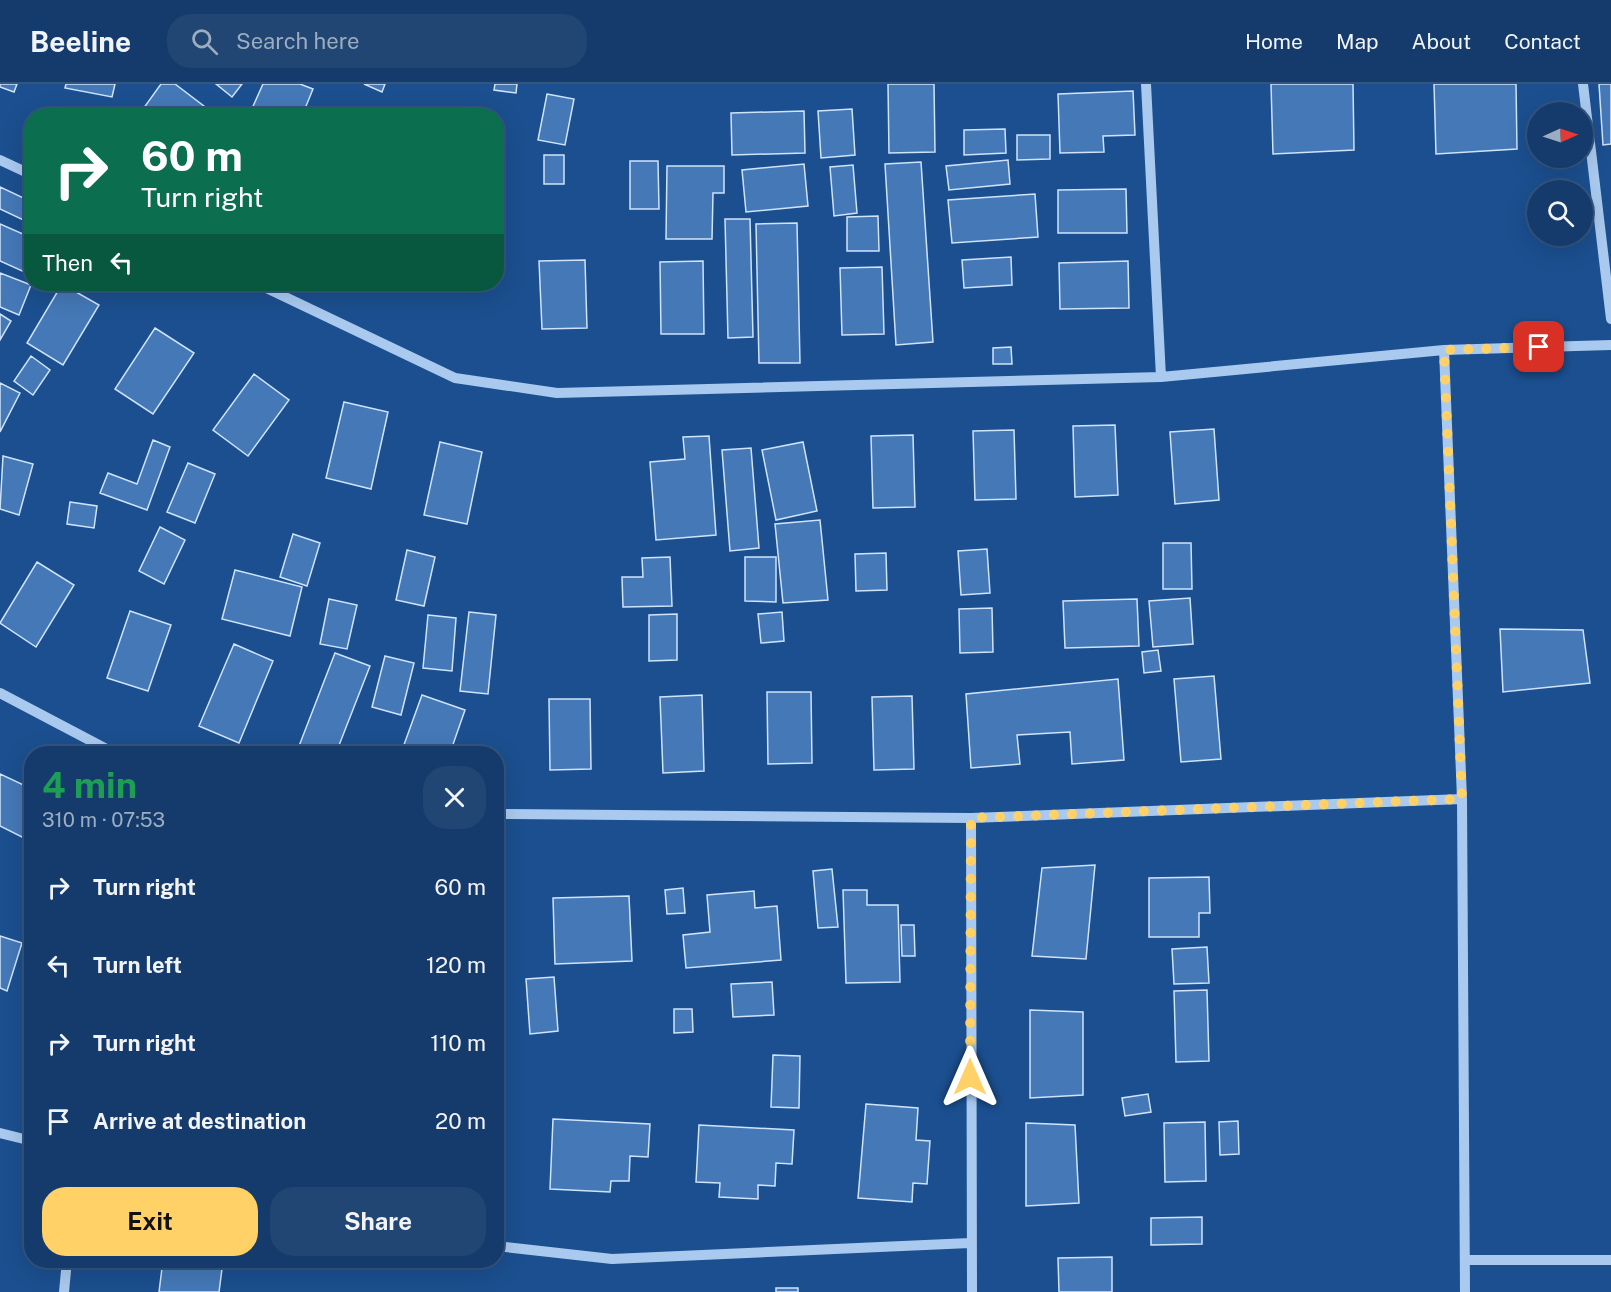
<!DOCTYPE html>
<html lang="en">
<head>
<meta charset="utf-8">
<style>
	:root { --surface:#143b6b; --page:#214673; --text:#f1f3f6; --muted:#9dadc1; --line:#33557e; --accent:#ffd166 }
	body { margin:0; font-family:"Public Sans",sans-serif; background:var(--page); color:var(--text); height:100vh; display:flex; flex-direction:column; font-size:22px; white-space:nowrap }
	* { box-sizing:border-box; margin:0 }
	p { font-size:20px; color:var(--muted) }
	.icon { flex:none; width:33px; height:33px; fill:none; stroke:currentColor; stroke-width:2; stroke-linecap:round; stroke-linejoin:round }
	.map { position:relative; flex:1; overflow:hidden }
	.drawer { position:absolute; left:24px; top:662px; width:480px; height:522px; display:flex; flex-direction:column; background:var(--surface); border-radius:24px; box-shadow:0 6px 24px #0002,0 0 0 2px var(--line) }
	.drawer>* { flex:none }
	.guide { position:absolute; left:24px; top:24px; width:480px; height:183px; border-radius:24px; box-shadow:0 6px 24px #0002,0 0 0 2px var(--line); background:#0b6e4f; color:#fff; overflow:hidden }
	.needle { width:39px; rotate:87deg }
	.tools { position:absolute; left:1527px; top:18px; display:grid; gap:12px }
	.tools a { display:grid; place-items:center; width:66px; height:66px; border-radius:50%; background:var(--surface); box-shadow:0 6px 24px #0002,0 0 0 2px var(--line); font-size:30px }
	.pin { position:absolute; display:grid; place-items:center; width:51px; height:51px; color:#fff; margin:-26px; border-radius:12px; box-shadow:0 3px 9px #0006 }
	.me { position:absolute; width:66px; margin:-33px; rotate:0deg; stroke-linejoin:round; filter:drop-shadow(0 0 4px #0008) }
	.turn { display:flex; align-items:center; gap:21px; height:126px; padding:0 18px; font-size:27px }
	.turn .icon { width:78px; height:78px; stroke-width:2.5 }
	.turn b { display:block; font-size:42px; line-height:51px }
	.then { display:flex; align-items:center; height:57px; padding:0 18px; background:#0003; gap:12px; font-size:22px }
	.round { display:grid; place-items:center; flex:none; width:63px; height:63px; border-radius:24px; background:var(--page) }
	.head { display:flex; align-items:center; justify-content:space-between; height:102px; padding:0 18px }
	h1 { font-size:36px; font-weight:700; line-height:45px; color:#1e9e55 }
	.button { display:flex; gap:12px; margin-top:auto; padding:12px 18px }
	.button a { flex:1; height:69px; border-radius:24px; background:var(--accent); color:#111; font-size:24px; font-weight:700; line-height:69px; text-align:center }
	.button a+a { background:var(--page); color:var(--text) }
	ul { padding:0; list-style:none }
	li { display:flex; align-items:center; gap:18px; height:78px; padding:0 18px }
	li div { flex:1 }
	li b { display:block; font-size:22px }
	li em { font-style:normal }
	header { display:flex; align-items:center; gap:36px; box-sizing:border-box; height:84px; padding:0 30px; background:var(--surface); border-bottom:2px solid var(--line) }
	header strong { font-size:28px }
	nav { display:flex; gap:33px; margin-inline-start:auto; font-size:21px }
	.search { width:420px; height:54px; background:var(--page); display:flex; align-items:center; gap:15px; box-sizing:border-box; padding:0 21px; border-radius:24px; color:var(--muted); font-size:22px }
	.map>svg:first-child { display:block }
</style>
</head>
<body>
<header>
<strong>Beeline</strong>
<div class="search"><svg class="icon" aria-label="search" viewBox="0 0 24 24"><circle cx="10" cy="10" r="6"/><path d="M15 15l6 6"/></svg>Search here</div>
<nav><a>Home</a><a>Map</a><a>About</a><a>Contact</a></nav>
</header>
<div class="map">
<svg width="1611" height="1208" viewBox="0 0 1611 1208">
	<rect width="100%" height="100%" fill="#1b4f8f"/>
	<path fill="#4478b7" stroke="#cfe3fa" stroke-width="1.5" d="M0 0H17L14 8 0 3Z
		M66 0H115L112 13 65 4Z
		M161 0H175L213 29 211 32H138Z
		M216 0H242L232 13Z
		M263 0H300L313 5 302 32H256L250 29Z
		M364 0H385L382 8Z
		M495 0H517L516 9 494 6Z
		M888 0H934L935 68 889 69Z
		M1271 0H1353L1354 66 1273 70Z
		M1434 0H1516L1517 65 1436 70Z
		M1599 0H1611V60L1603 61Z
		M1133 7 1135 51 1103 52 1104 68 1060 69 1058 10Z
		M547 10 574 15 565 61 538 56Z
		M852 25 855 71 821 74 818 27Z
		M804 27 805 69 732 71 731 29Z
		M1005 45 1006 69 964 71V46Z
		M1017 51H1050V75L1017 76Z
		M544 71H564V100H544Z
		M1008 76 1010 100 949 106 946 82Z
		M630 77H658L659 125H630Z
		M921 78 933 258 896 261 885 80Z
		M804 80 808 122 746 128 742 86Z
		M853 81 857 129 834 132 830 83Z
		M667 82H724V109H713L712 155H666Z
		M0 103 32 118V140L0 125Z
		M1126 105 1127 149H1058V106Z
		M1035 110 1038 153 952 159 948 116Z
		M878 132 879 167H847V133Z
		M725 135H750L753 253 728 254Z
		M797 139 800 279H759L756 140Z
		M0 140 32 154V184L29 190 0 177Z
		M1011 173 1012 201 964 204 962 176Z
		M585 176 587 244 542 245 539 177Z
		M703 177 704 250H661L660 178Z
		M1128 177 1129 224 1060 225 1059 179Z
		M882 183 884 250 842 251 840 184Z
		M0 189 31 201 19 231 0 223Z
		M62 200 99 221 63 281 27 259Z
		M0 230 11 237 0 256Z
		M155 244 194 269 153 330 115 305Z
		M1011 263 1012 280H993V264Z
		M31 272 50 286 33 311 14 297Z
		M254 290 289 316 248 372 213 346Z
		M0 299 20 309 0 348Z
		M344 318 388 328 371 405 326 394Z
		M1115 341 1118 411 1075 413 1073 342Z
		M1214 345 1219 416 1175 420 1170 348Z
		M1014 346 1016 415 975 416 973 347Z
		M913 351 915 423 873 424 871 352Z
		M709 352 716 451 656 456 650 378 685 375 683 353Z
		M153 356 170 363 147 426 100 409 108 389 137 400Z
		M440 358 482 368 467 440 424 431Z
		M803 358 817 427 776 436 762 366Z
		M751 364 759 464 730 467 722 366Z
		M3 372 33 380 19 431 0 425Z
		M188 379 215 390 195 439 167 428Z
		M70 418 97 422 94 444 67 440Z
		M820 436 828 516 783 519 775 440Z
		M160 443 185 456 164 500 139 487Z
		M293 450 320 459 307 502 280 493Z
		M1163 459H1191L1192 505H1163Z
		M987 465 990 509 961 511 958 467Z
		M407 466 435 473 424 522 396 516Z
		M886 469 887 506 856 507 855 470Z
		M670 473 672 522 623 523 622 493H643L642 474Z
		M745 473H776V518L745 517Z
		M37 478 74 501 36 563 0 539Z
		M235 486 302 503 290 552 222 535Z
		M1190 514 1193 560 1153 563 1149 517Z
		M329 515 357 521 347 565 320 560Z
		M1137 515 1139 562 1065 564 1063 517Z
		M992 524 993 568 960 569 959 525Z
		M130 527 171 541 148 607 107 594Z
		M469 528 496 531 488 610 460 607Z
		M782 528 784 557 761 559 758 530Z
		M677 530V576L649 577V531Z
		M428 531 456 534 452 587 423 584Z
		M1500 545 1583 546 1590 599 1503 608Z
		M234 560 273 577 239 659 199 642Z
		M1158 566 1161 587 1144 589 1142 568Z
		M335 569 370 582 336 669H317L299 662Z
		M385 572 414 579 401 631 372 623Z
		M1214 592 1221 675 1181 678 1174 595Z
		M1118 595 1124 676 1072 680 1070 648 1017 651 1020 680 971 684 966 610Z
		M767 608H811L812 679 768 680Z
		M422 611 465 626 450 669H401Z
		M702 611 704 687 663 689 660 613Z
		M912 612 914 685 874 686 872 613Z
		M549 615H590L591 685 550 686Z
		M0 690 32 705 30 757 0 742Z
		M1095 781 1086 875 1032 872 1042 784Z
		M832 785 838 843 818 844 813 787Z
		M1209 793 1210 829H1199V853H1149V794Z
		M683 804 685 829 667 830 665 806Z
		M843 806H867V821H898L900 898 846 899Z
		M754 807 755 824 777 822 781 876 686 884 683 851 710 848 707 811Z
		M629 812 632 877 555 880 553 814Z
		M901 841H914L915 872H902Z
		M0 852 22 859 7 907 0 904Z
		M1207 863 1209 899 1174 900 1172 865Z
		M554 893 558 947 530 950 526 895Z
		M772 898 774 931 733 933 731 900Z
		M1207 906 1209 977 1176 978 1174 907Z
		M674 925H692L693 948 674 949Z
		M1030 926 1083 928V1011L1030 1014Z
		M773 971 800 972 799 1024 771 1023Z
		M1148 1010 1151 1028 1125 1032 1122 1014Z
		M866 1020 918 1024 916 1056 930 1057 927 1100 913 1099 912 1118 858 1114Z
		M553 1035 650 1040 648 1073 630 1072 629 1097H611L610 1108 550 1105Z
		M1238 1037 1239 1070 1220 1071 1219 1038Z
		M1205 1038 1206 1097 1165 1098 1164 1039Z
		M1026 1039 1075 1041 1079 1119 1026 1122Z
		M699 1041 794 1046 792 1080 776 1079 775 1102 758 1101V1115L719 1113 720 1099 696 1098Z
		M1202 1133V1160L1151 1161V1134Z
		M1112 1173V1208H1059L1058 1174Z
		M163 1176 223 1177 219 1208H159Z
		M776 1204H798V1208H776Z"/>
	<g fill="none" stroke-linecap="round" stroke-linejoin="round">
		<path stroke="#a9c9ee" stroke-width="10" d="M1146 0 1161 293
			M1583 0 1611 235
			M0 76 32 91
			M258 200 455 294 557 309 1161 293 1444 266 1611 261
			M1444 266 1462 715 1465 1208
			M0 609 114 669
			M496 730 971 734 972 1208
			M971 734 1462 715
			M0 1049 32 1057
			M496 1162 612 1175 970 1159
			M1465 1176H1611
			M64 1208 67 1176"/>
	</g>
	<g fill="none" stroke-linecap="round" stroke-linejoin="round">
		<path stroke="#ffd166" stroke-width="10" stroke-dasharray="0 18" d="M970 993 971 734 1462 715 1444 266 1539 263"/>
	</g>
</svg>
<div class="tools">
<a><svg class="needle" viewBox="-14 -14 28 28"><path d="M0-13l5 13h-10z" fill="#e53935"/><path d="M0 13l5-13h-10z" fill="#9dadc1"/></svg></a>
<a><svg class="icon" aria-label="search" viewBox="0 0 24 24"><circle cx="10" cy="10" r="6"/><path d="M15 15l6 6"/></svg></a>
</div>
<div class="pin" style="left:1539px;top:263px;background:#d93025"><svg class="icon" aria-label="arrive" viewBox="0 0 24 24"><path d="M6 21V4h12l-3 4 3 4H6"/></svg></div>
<svg class="me" style="left:970px;top:993px" viewBox="-20 -20 40 40"><path d="M0-17L14 15 0 8-14 15z" fill="#ffd166" stroke="#fff" stroke-width="4"/></svg>
<div class="guide">
<div class="turn"><svg class="icon" aria-label="right" viewBox="0 0 24 24"><path d="M7 20v-9h11M14 6l5 5-5 5"/></svg><div><b>60 m</b>Turn right</div></div>
<div class="then">Then<svg class="icon" aria-label="left" viewBox="0 0 24 24"><path d="M17 20v-9H6M10 6l-5 5 5 5"/></svg></div>
</div>
<section class="drawer">
<div class="head"><div><h1>4 min</h1><p>310 m · 07:53</p></div><a class="round"><svg class="icon" aria-label="close" viewBox="0 0 24 24"><path d="M6 6l12 12M18 6L6 18"/></svg></a></div>
<ul>
<li><svg class="icon" aria-label="right" viewBox="0 0 24 24"><path d="M7 20v-9h11M14 6l5 5-5 5"/></svg><div><b>Turn right</b></div><em>60 m</em></li>
<li><svg class="icon" aria-label="left" viewBox="0 0 24 24"><path d="M17 20v-9H6M10 6l-5 5 5 5"/></svg><div><b>Turn left</b></div><em>120 m</em></li>
<li><svg class="icon" aria-label="right" viewBox="0 0 24 24"><path d="M7 20v-9h11M14 6l5 5-5 5"/></svg><div><b>Turn right</b></div><em>110 m</em></li>
<li><svg class="icon" aria-label="arrive" viewBox="0 0 24 24"><path d="M6 21V4h12l-3 4 3 4H6"/></svg><div><b>Arrive at destination</b></div><em>20 m</em></li>
</ul>
<div class="button"><a>Exit</a><a>Share</a></div>
</section>
</div>
</body>
</html>
